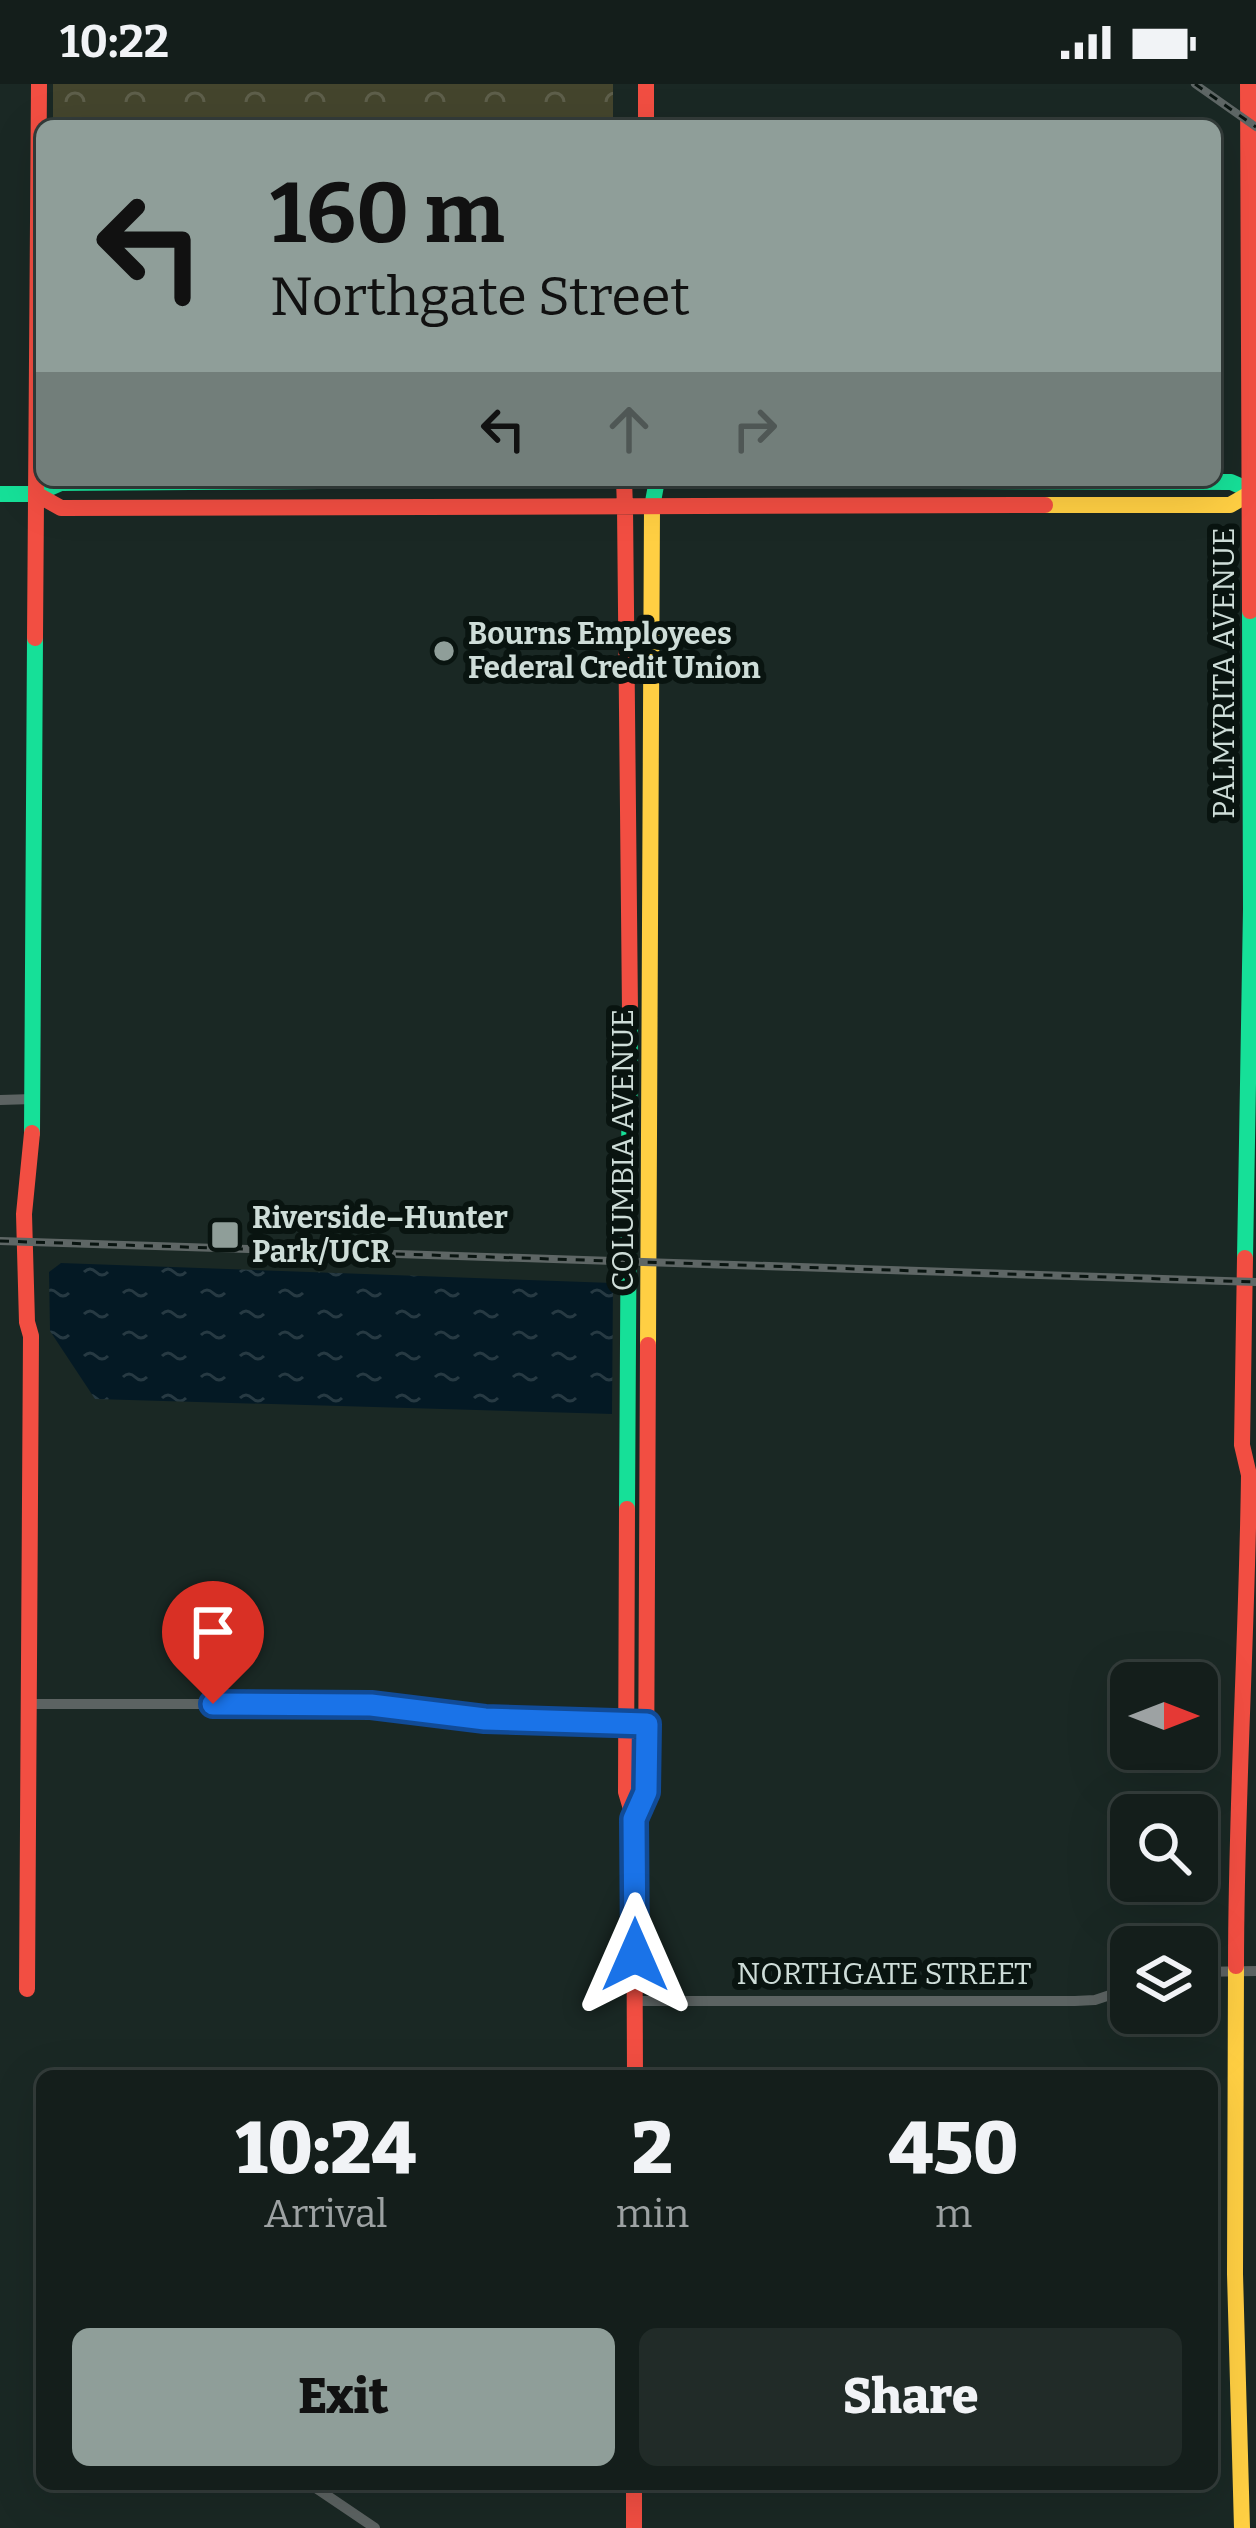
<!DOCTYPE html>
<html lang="en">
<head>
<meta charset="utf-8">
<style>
	:root { --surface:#141e1b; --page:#212b28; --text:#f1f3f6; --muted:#9da2a3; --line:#333c3a; --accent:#8f9e99 }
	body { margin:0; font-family:Bitter,serif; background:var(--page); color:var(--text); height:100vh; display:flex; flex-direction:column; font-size:45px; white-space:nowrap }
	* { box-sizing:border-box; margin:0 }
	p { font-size:39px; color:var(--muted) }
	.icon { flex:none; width:66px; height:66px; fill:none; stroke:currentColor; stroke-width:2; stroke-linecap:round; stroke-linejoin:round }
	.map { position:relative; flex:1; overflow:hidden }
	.sheet { position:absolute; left:36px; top:1986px; width:1182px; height:420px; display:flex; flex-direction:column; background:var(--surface); border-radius:18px; box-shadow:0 12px 48px #0002,0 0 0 3px var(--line) }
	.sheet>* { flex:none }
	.hud { position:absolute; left:36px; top:36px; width:1185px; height:366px; border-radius:18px; box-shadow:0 12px 48px #0002,0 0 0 3px var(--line); background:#8f9e99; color:#111; overflow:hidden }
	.needle { width:78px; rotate:90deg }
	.buttons { position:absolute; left:1110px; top:1578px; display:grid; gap:24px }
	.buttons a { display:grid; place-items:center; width:108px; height:108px; border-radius:18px; background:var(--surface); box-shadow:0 12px 48px #0002,0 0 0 3px var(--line); font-size:60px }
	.pin { position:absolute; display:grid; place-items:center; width:102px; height:102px; color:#fff; margin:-123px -51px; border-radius:50% 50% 50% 0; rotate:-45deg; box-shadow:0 0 12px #0007 }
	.pin .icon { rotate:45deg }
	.me { position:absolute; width:132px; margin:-66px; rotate:0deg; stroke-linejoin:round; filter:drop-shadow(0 0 9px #0008) }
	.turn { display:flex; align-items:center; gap:42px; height:252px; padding:0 36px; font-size:54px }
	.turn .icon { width:156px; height:156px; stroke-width:2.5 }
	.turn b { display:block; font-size:84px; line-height:102px }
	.lanes { display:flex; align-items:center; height:114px; padding:0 36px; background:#0003; justify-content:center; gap:60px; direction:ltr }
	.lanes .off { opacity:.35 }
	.eta { display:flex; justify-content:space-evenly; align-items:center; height:204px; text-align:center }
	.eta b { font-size:72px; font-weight:800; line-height:84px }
	.action { display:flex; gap:24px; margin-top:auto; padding:24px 36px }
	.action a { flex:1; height:138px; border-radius:18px; background:var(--accent); color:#111; font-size:48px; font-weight:800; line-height:138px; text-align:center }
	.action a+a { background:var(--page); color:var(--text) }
	.status { display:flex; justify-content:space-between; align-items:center; height:84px; padding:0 60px; background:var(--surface); direction:ltr }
	.status svg { height:33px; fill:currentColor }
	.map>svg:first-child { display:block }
</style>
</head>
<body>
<div class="status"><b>10:22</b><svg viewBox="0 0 49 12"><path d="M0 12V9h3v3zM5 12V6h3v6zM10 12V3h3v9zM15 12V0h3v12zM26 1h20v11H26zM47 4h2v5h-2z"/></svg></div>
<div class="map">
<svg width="1256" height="2444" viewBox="0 0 1256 2444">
	<defs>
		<pattern id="park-crowns" width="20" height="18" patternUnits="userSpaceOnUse" patternTransform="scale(3)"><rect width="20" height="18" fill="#44452d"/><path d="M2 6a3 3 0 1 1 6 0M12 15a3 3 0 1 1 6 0" fill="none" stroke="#5e5f4b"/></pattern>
		<pattern id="water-ripples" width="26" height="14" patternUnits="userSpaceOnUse" patternTransform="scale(3)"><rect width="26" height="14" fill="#041924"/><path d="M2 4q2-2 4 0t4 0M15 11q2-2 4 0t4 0" fill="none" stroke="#273a43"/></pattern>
	</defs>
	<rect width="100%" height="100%" fill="#1a2824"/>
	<path fill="url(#park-crowns)" d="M53 0H613V42H53Z"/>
	<path fill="url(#water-ripples)" d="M61 1179 613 1199 612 1330 95 1315 50 1247 49 1188Z"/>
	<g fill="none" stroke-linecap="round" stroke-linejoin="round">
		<path stroke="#5c6362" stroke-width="10" d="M0 1016 33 1015
			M28 1620H346L485 1635 630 1640
			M1197 1888 1256 1887
			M635 1917H1075L1095 1916 1131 1904
			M310 2400 375 2444"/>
		<path stroke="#16e098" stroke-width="16" d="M696 396 1231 398 1256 409
			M0 410H36L61 399 449 396
			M652 423 657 396
			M32 1049 35 554
			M1245 1174 1251 825 1250 527
			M627 1425 630 928"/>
		<path stroke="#ffcf43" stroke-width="16" d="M1045 421H1230L1251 409
			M648 1261 652 423
			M1236 1882 1235 2190 1242 2444"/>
		<path stroke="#f24e42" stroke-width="16" d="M646 0V42
			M1248 0 1250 527
			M624 396 625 424
			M36 410 61 424 1045 421
			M625 424 630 928
			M35 554 39 0
			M627 1425 626 1708 634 1735 635 1992
			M634 1735 646 1709 648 1261
			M1236 1882C1236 1718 1247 1555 1249 1391L1242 1361 1245 1174
			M27 1905 31 1252 27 1238 24 1130 32 1049
			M634 2400V2444"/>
		<g stroke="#5e6665" stroke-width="8">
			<path id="rail" d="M1195 0 1256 43
				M0 1157 1256 1198"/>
		</g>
		<use href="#rail" stroke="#091410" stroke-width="3" stroke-dasharray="9" stroke-linecap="butt"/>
	</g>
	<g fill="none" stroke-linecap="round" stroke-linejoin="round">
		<g stroke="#114b97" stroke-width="30">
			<path id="route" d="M213 1620 371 1621 485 1635 647 1640 646 1708 634 1735 635 1871"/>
		</g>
		<use href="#route" stroke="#1a73e8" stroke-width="21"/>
	</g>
	<g fill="#8f9e99" stroke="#091410" stroke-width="4.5">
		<circle cx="444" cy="567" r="12"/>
		<rect x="210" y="1136" width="30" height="30" rx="6"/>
	</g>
	<g text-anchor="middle" stroke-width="12" stroke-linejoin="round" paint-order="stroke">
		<g font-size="30" font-weight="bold" fill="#ceddd8" stroke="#091410" text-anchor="start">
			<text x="468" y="560">Bourns Employees<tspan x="468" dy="34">Federal Credit Union</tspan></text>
			<text x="252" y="1144">Riverside–Hunter<tspan x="252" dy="34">Park/UCR</tspan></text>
		</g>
		<g font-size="30" fill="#ceddd8" stroke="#091410">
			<text transform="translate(1224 589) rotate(-90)" y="10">PALMYRITA AVENUE</text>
			<text transform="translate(623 1066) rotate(-90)" y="10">COLUMBIA AVENUE</text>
			<text x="884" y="1900">NORTHGATE STREET</text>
		</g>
	</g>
</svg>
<div class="buttons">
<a><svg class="needle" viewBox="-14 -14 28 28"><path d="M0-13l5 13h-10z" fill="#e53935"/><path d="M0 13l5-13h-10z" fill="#9da2a3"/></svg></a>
<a><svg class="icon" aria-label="search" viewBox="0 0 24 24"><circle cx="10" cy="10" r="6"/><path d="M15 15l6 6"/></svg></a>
<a><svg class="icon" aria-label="layers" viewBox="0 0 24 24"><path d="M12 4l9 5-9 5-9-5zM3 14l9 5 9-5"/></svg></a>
</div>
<div class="pin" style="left:213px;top:1620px;background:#d93025"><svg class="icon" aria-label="arrive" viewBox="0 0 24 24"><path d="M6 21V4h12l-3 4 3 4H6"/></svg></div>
<svg class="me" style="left:635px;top:1871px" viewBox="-20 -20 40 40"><path d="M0-17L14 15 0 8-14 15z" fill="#1a73e8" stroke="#fff" stroke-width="4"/></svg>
<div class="hud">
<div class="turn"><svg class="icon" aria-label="left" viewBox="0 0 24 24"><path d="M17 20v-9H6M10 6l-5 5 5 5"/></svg><div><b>160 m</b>Northgate Street</div></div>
<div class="lanes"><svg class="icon" aria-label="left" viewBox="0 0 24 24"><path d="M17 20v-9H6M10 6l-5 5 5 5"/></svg><svg class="icon off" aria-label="ahead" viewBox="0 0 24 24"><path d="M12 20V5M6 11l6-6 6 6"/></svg><svg class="icon off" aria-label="right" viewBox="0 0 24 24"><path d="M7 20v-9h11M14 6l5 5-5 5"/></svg></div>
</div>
<section class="sheet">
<div class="eta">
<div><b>10:24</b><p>Arrival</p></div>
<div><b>2</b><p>min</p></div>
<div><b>450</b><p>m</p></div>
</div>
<div class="action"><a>Exit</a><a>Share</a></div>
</section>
</div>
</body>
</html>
